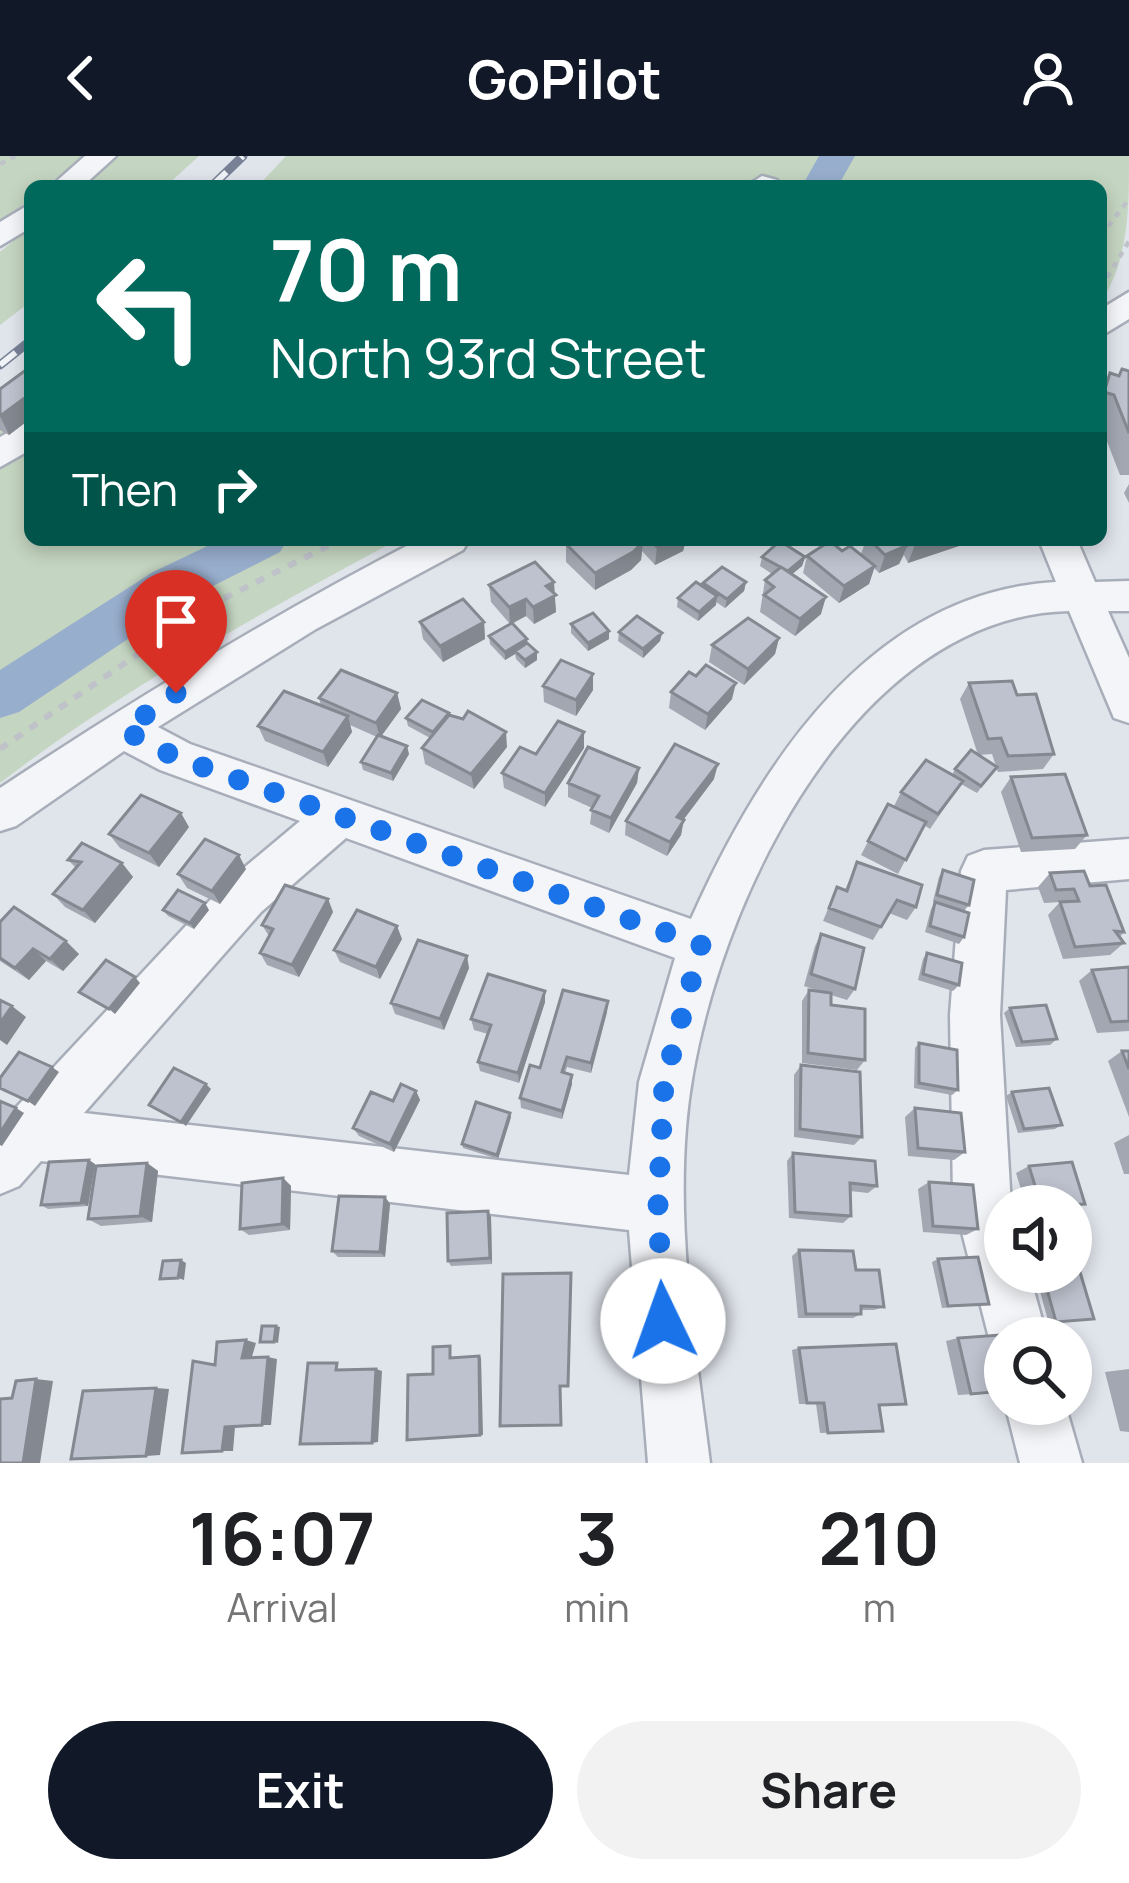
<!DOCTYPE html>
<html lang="en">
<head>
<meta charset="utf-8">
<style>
	:root { --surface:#fff; --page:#f2f2f2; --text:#202124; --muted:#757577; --accent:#111827 }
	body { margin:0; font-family:Manrope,sans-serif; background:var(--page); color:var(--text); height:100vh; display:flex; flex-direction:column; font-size:45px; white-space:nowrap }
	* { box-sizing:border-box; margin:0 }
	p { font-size:39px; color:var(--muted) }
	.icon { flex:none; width:66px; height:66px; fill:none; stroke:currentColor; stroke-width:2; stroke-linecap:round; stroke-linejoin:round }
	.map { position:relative; height:1307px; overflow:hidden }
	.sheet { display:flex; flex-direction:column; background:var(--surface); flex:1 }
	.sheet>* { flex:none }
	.guide { position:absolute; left:24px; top:24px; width:1083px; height:366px; border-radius:18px; box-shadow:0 6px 18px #0003; background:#00695c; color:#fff; overflow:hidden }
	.buttons { position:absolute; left:984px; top:1029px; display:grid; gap:24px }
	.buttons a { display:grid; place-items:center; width:108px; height:108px; border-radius:50%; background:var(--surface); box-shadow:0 6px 18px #0003; font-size:60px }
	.pin { position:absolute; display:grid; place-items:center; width:102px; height:102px; color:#fff; margin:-123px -51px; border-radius:50% 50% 50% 0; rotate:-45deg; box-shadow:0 0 12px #0007 }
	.pin .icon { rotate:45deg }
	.me { position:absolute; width:132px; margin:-66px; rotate:357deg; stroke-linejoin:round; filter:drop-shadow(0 0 9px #0008) }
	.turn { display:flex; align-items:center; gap:42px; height:252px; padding:0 48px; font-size:54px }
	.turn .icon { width:156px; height:156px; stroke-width:2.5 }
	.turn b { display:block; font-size:84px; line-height:102px }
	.then { display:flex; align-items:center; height:114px; padding:0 48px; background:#0003; gap:24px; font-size:45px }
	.eta { display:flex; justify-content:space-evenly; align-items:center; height:204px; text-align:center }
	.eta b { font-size:72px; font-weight:700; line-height:84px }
	.button { display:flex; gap:24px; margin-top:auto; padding:24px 48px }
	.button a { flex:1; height:138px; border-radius:72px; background:var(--accent); color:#fff; font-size:48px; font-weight:700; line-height:138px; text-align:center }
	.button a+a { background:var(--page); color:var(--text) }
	header { display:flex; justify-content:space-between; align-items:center; height:156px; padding:0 48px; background:var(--accent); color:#fff; font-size:54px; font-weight:700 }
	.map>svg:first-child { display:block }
</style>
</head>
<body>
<header><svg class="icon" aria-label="back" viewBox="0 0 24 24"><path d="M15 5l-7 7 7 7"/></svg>GoPilot<svg class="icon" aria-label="person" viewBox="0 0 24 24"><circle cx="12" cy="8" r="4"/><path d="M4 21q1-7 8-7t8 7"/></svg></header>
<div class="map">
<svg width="1129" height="1307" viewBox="0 0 1129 1307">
	<rect width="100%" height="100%" fill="#e0e4eb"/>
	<path fill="#c4d5c1" d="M0 0H84L46 30H30V43L0 67Z
		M117 0H199L166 30H80Z
		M286 0H1129C1129 54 1129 103 1101 146V30H258Z
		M30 71V146L0 169V96Z
		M30 235V384H397C261 457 123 532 0 627V258Z"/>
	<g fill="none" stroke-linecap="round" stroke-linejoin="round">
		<path fill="#98aecd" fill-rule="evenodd" d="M819 0H855L838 30H802Z
			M220 384H287L280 396 189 442 19 556 0 562V514L153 416Z"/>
		<g stroke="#a8aeb9" stroke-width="5">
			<path id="minor" d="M85 0H116L83 30H51Z
				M762 20 777 24 781 30 748 29Z
				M30 48V72L0 90V66Z
				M1129 136V163L1101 180V153Z
				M30 264V294L0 311V281Z
				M418 384H469L463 394 316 473 158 571 190 588 691 763C759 610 870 436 1056 426L1039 384H1077L1095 426 1129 425V455H1108L1129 502V567L1114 562 1069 455C843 460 701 779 686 972 677 1083 696 1196 710 1307H648L629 1074 41 1005 19 1030 0 1038V971L10 958 227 726 300 665 160 614 124 595 16 670 0 675V632C136 542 273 459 418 384ZM346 682 675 802 639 926 629 1019 84 957 261 756Z
				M1129 683V723L1006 734 1000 859 1011 1050H1005V1116H1029L1047 1182H1005V1206L997 1203 989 1182 953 1041 950 859 961 715 968 700 984 694Z
				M1005 1248H1065L1082 1307H1020Z"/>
		</g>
		<path stroke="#bfc2c9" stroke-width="4.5" stroke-dasharray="6 6" stroke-linecap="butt" d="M0 8 15 0
			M1101 80 1129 43
			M1101 132 1129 85"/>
		<path stroke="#bfc2c9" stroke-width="6" stroke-dasharray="9 9" stroke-linecap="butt" d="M0 593 205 452 340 384"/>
		<use href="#minor" fill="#f4f5f8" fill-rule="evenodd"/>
		<g stroke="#788196" stroke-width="9">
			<path id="rail" d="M212 30 243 0
				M0 209 30 185"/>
		</g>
		<use href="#rail" stroke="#f0f3f8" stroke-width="6" stroke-dasharray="20" stroke-linecap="butt"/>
	</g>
	<path fill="#a3a7b1" d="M30 211V263L9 279 0 274V233Z
		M1129 215V319H1120L1101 270V236L1110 217 1119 220Z
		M1129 328V347L1124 337Z
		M599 384H686L683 395 655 409 642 395 641 404 631 414 595 434 566 406V388H592Z
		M866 384H966L965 388 908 407 904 399 899 408 879 417 874 412 869 428 839 447 803 417 807 400 842 395 861 398Z
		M762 401H805L802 410 792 418 821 458 795 480 760 456 765 424 772 418 760 410Z
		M746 426 744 435 725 452 716 446V449L698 465 677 451 678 442 702 431 703 427Z
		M489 429 554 438 556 456 534 468 526 460 512 468 537 504 525 512 516 503 515 498 505 504 490 488 489 480 510 468 491 446Z
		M420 466H484L485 483 443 506 423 483Z
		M571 468 609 483 588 495 571 477Z
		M619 476 662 477 660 485 643 502 618 485Z
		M779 482 775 498 744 529 709 506 712 489Z
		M593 518V534L576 560 544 546 543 530Z
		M696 520 732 543 705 574 669 552 671 536Z
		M969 527 1017 539 1054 598 1043 613 998 616 996 612 977 637 961 628 930 673 924 669 898 718 861 699 888 648 894 650 901 636 952 619 955 613 996 610 992 598 978 599 960 543Z
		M397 537 401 553 381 580 409 598 393 625 363 614 361 606 377 581 350 569 352 576 328 611 265 585 258 570 321 550 319 542Z
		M406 562 507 591 474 633 425 608 422 592 430 582 408 570Z
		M584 576V592L545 651 504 632 502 617 536 598Z
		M639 612 637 627 609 677 590 668 592 652 568 641V627Z
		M1011 621 1087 679 1075 693 1021 696 1001 636Z
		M714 623 683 664 681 679 667 700 625 679 626 665Z
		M189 671 159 711 120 692 109 678Z
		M68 704 122 707 133 721 95 767 65 751 53 738 76 712Z
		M857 706 916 751 907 764 889 757 873 784 823 765 837 731 845 734Z
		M246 713 220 748 187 732 178 718Z
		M943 714 969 749 964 755 933 745 939 721Z
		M1050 717 1090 730 1124 776 1120 781 1124 787 1110 799 1063 803 1048 759 1060 746H1062L1044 747 1038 731Z
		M328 743 333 756 299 821 267 809 260 797 269 780 262 769Z
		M935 746 964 781 959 788 925 776 931 753Z
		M163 754H209L194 773 168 760Z
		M0 766 79 798 63 815 46 805 29 824 0 805Z
		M821 778 855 833 847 844 831 839V849L865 904 857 914 802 907V845L809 834 822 836 804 830 815 790Z
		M402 783 380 823 340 806 334 794Z
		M927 797 959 829 953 835 918 824 923 803Z
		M1129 811V875L1097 877 1079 825 1092 814Z
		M469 812 444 874 395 858 391 847Z
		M545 835V846L519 927 480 915 478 906 488 878 474 874 471 863Z
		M608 845 607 856 591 917 567 911 565 917 572 928 562 963 521 952 520 942 540 912Z
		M1010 852 1057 883 1050 889 1016 891 1004 857Z
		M919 887 958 934 952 939 914 932 915 892Z
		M1122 895H1129V961L1108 905Z
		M801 909 862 981 854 989 794 981V919Z
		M416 935 420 944 394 996 359 980 353 972 393 945Z
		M1012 936 1062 969 1055 973 1018 977 1006 940Z
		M915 952 965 996 954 1004 908 1000 905 961Z
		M511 961 498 1003 463 992 462 988Z
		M1129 979V1018H1124L1114 987Z
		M793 997 877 1030 868 1037 850 1035 851 1060 843 1067 789 1062 787 1005Z
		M147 1007 158 1015 152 1066 101 1070 88 1063Z
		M95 1008 88 1050 48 1053 41 1049Z
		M1029 1010 1085 1048 1071 1054V1050H1026L1016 1017Z
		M283 1022 291 1030 290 1074 249 1079 240 1073Z
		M929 1026 978 1073 966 1079 923 1076 918 1033Z
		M385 1041 390 1048 385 1101H338L332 1095Z
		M488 1055 491 1061 492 1108 451 1110 448 1105Z
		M799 1094 856 1114 884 1151 874 1154H861V1158L853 1162H798L792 1100Z
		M938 1103 989 1148 942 1152 932 1106Z
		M1043 1119 1094 1163 1049 1168 1036 1121Z
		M958 1182 1005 1236 958 1239 946 1185Z
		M799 1192 879 1249 883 1275 820 1277 816 1248H799L792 1194Z
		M1129 1213V1276L1120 1275 1105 1216Z"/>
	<path fill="#848890" d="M30 238V263L9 279 0 260Z
		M672 384H686L683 395 655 409 657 391Z
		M904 384H910L899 408 879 417 885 399Z
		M931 384H966L965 388 908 407 915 389Z
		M643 386 641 404 631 414 595 434V417Z
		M805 401 802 410 784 425 786 417Z
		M875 410 869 428 839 447 844 430Z
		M554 426 556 456 534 468 533 451 546 430Z
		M746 426 744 435 725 452 727 443Z
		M717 440 716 449 698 465 699 456Z
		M826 441 821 458 795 480 800 463Z
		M526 443V460L510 468 509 451Z
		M484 466 485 483 443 506 440 490Z
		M609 475V483L588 495V487Z
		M662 477 660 485 643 502V493Z
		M779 482 775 498 744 529 748 513Z
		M527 483V491L515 495V498L505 504V496Z
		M537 496V504L525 512V504Z
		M593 518V534L576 560V544Z
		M736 527 732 543 705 574 708 558Z
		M397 537 401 553 380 582 376 567Z
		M348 560 352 576 328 611 323 596Z
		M506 576 507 591 474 633 471 618Z
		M584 576V592L545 651V637Z
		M407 590 409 598 393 625 391 617Z
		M718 608 714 623 675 675 677 661Z
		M639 612 637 627 609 677 611 662Z
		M181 657 189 671 159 711 149 697Z
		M684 664 681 679 667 700 670 686Z
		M239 699 246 713 220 748 212 735Z
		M122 707 133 721 95 767 83 754Z
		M328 743 333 756 299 821 292 809Z
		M205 747 209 754 194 773 190 767Z
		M397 770 402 783 380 823 376 811Z
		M66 785 79 798 63 815 50 803Z
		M33 793 46 805 29 824 15 812Z
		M467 800 469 812 444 874 440 863Z
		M135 821 140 827 115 858 109 853Z
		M545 835V846L519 927 518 917Z
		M608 845 607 856 591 917V907Z
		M12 850 26 861 7 889 0 884V867Z
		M52 911 59 916 35 950 28 945Z
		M572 919V928L562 963V955Z
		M206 928 211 933 186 970 181 966Z
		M416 935 420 944 394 996 390 988Z
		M16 952 24 957 2 990 0 989V977Z
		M510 957 511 961 498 1003 497 999Z
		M89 1004 95 1008 88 1050 81 1047Z
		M147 1007 158 1015 152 1066 140 1060Z
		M283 1022 291 1030 290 1074 282 1068Z
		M385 1041 390 1048 385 1101 380 1096Z
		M488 1055 491 1061 492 1108 490 1102Z
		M181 1104 186 1107 184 1124 178 1122Z
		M276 1170 280 1171 278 1187 274 1186Z
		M246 1184 256 1187 251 1204 242 1202Z
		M479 1200 481 1202 483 1279H480Z
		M268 1201 277 1203 271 1269H262Z
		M376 1213 382 1215 378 1286 372 1287Z
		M36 1223 53 1225 40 1307H23Z
		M156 1232 169 1233 160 1299 146 1300Z
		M225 1271H235L233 1295H222Z"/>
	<path fill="#bdc2ce" stroke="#848890" stroke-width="3" d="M30 211V238L0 260V233Z
		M1122 213 1129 215V277L1114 239 1104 236 1110 217 1119 220Z
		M575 384H588L592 388 599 384H640L643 386 633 396 595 417 566 388Z
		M650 384H672L657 391Z
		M870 384H904L901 385 906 390 885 399Z
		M912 384H931L915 389Z
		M780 385 805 401 788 415 762 401Z
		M830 385 842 395 850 390 875 410 844 430 807 400Z
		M535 406 554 426 546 430 556 439 533 451 526 443 509 451 489 429Z
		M722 411 746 426 727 443 703 427Z
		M781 411 826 441 800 463 764 439 774 431 765 424Z
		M696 426 717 440 699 456 678 442Z
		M463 443 484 466 440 490 420 466Z
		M593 457 609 475 588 487 571 468Z
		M637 460 662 477 643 493 619 476Z
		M748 462 779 482 748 513 712 489Z
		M512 467 527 483 505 496 489 480Z
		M527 487 537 496 525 504 515 495Z
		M561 504 593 518 576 544 543 530Z
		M706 509 736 527 708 558 671 536 689 516 696 520Z
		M341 514 397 537 376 567 319 542Z
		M1012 525 1017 539 1036 538 1054 598 1008 600 1001 582 988 583 969 527Z
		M284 535 348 560 323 596 258 570Z
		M422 544 449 557 433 576 406 562Z
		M468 555 506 576 471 618 422 592 449 559 463 563Z
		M558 565 584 576 545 637 502 617 520 591 536 598Z
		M378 579 407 590 391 617 361 606Z
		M675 588 718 608 677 661 684 664 670 686 626 665Z
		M588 591 639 612 611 662 591 654 599 640 568 627Z
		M971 594 997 611 981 630 955 613Z
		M926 604 963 625 938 658 901 636Z
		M1065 618 1087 679 1032 682 1011 621Z
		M141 639 181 657 149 697 109 678Z
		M888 648 926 666 906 704 868 685Z
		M205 683 239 699 212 735 178 718Z
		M82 687 122 707 83 754 53 738 81 706 68 704Z
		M857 706 922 729 916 751 897 744 881 771 829 752 837 731 847 735Z
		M943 714 974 724 969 749 937 739Z
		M1084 715 1090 730 1106 729 1124 776 1115 775 1124 787 1075 791 1060 746 1079 745 1074 733 1056 734 1050 717Z
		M285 729 328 743 292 809 260 797 273 773 262 769Z
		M178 734 205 747 190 767 163 754Z
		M935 746 969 757 964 781 930 770Z
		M14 751 66 785 50 803 33 793 15 812 0 802V766Z
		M357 754 397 770 376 811 334 794Z
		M821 778 864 792 855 833 811 818Z
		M418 784 467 800 440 863 391 847Z
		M927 797 962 807 959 829 923 818Z
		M106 804 135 821 109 853 79 836Z
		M1129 811V865L1111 866 1092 814Z
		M488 818 545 835 518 917 478 906 491 869 471 863Z
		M563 834 608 845 591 907 567 901 562 916 572 919 562 955 520 942 530 909 540 912Z
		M809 834 831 837V849L865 853V904L808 897Z
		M0 844 12 850 0 867Z
		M1046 849 1057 883 1022 886 1010 852Z
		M919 887 957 894 958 934 919 927Z
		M1122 895H1129V913Z
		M19 896 52 911 28 945 0 932V922Z
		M801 909 860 916 862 981 800 973Z
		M174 912 206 928 181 966 149 949Z
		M401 928 416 935 390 988 353 972 371 936 393 945Z
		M1049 932 1062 969 1024 973 1012 936Z
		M0 945 16 952 0 977Z
		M476 946 510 957 497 999 462 988Z
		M915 952 961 957 965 996 918 992Z
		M793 997 875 1005 877 1030 850 1027 851 1060 795 1056Z
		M89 1004 81 1047 41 1049 49 1006Z
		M1072 1006 1085 1048 1041 1050 1029 1010Z
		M147 1007 140 1060 88 1063 96 1010Z
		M283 1022 282 1068 240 1073 242 1027Z
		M929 1026 973 1029 978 1073 933 1070Z
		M339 1040 385 1041 380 1096 332 1095Z
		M488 1055 490 1102 448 1105 447 1057Z
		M799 1094 853 1095 856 1114H879L884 1151 861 1150V1158H806Z
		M978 1101 989 1148 948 1150 938 1103Z
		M181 1104 178 1122 160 1123 163 1105Z
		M1080 1116 1094 1163 1056 1166 1043 1119Z
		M571 1117 568 1230H560L561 1269 500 1270 503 1118Z
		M262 1170H276L274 1186H260Z
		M1000 1179 1005 1198V1235L971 1238 958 1182Z
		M246 1184 242 1202 268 1201 262 1269 225 1271 222 1295 182 1297 193 1205 215 1209 217 1186Z
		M896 1188 906 1248 879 1249 883 1275 828 1277 824 1247H807L799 1192Z
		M450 1190V1202L479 1200 480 1279 407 1284 408 1219 433 1218V1191Z
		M308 1207H337L336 1214 376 1213 372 1287 300 1288Z
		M36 1223 23 1307H0V1243L12 1242 16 1225Z
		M156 1232 146 1300 71 1303 83 1235Z"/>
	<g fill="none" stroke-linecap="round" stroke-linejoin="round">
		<path stroke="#1a73e8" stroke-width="21" stroke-dasharray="0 37.8" d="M176 537 124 574 175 601 701 789 664 927 658 1050 663 1165"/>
	</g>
</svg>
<div class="buttons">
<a><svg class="icon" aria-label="sound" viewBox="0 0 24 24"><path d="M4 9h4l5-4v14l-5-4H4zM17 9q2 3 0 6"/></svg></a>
<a><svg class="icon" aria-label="search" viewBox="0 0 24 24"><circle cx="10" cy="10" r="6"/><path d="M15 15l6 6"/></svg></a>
</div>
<div class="pin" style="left:176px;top:537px;background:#d93025"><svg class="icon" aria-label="arrive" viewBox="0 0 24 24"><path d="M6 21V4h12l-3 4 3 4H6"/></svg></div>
<svg class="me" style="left:663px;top:1165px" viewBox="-20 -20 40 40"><circle r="19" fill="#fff"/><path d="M0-13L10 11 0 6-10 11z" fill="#1a73e8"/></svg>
<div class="guide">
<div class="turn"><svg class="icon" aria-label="left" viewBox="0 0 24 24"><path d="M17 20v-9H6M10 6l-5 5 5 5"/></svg><div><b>70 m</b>North 93rd Street</div></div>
<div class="then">Then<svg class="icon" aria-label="right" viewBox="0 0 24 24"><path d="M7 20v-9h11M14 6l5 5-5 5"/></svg></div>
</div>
</div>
<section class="sheet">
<div class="eta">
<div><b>16:07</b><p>Arrival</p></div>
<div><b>3</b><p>min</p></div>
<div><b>210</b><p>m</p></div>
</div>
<div class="button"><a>Exit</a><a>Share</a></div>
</section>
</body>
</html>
